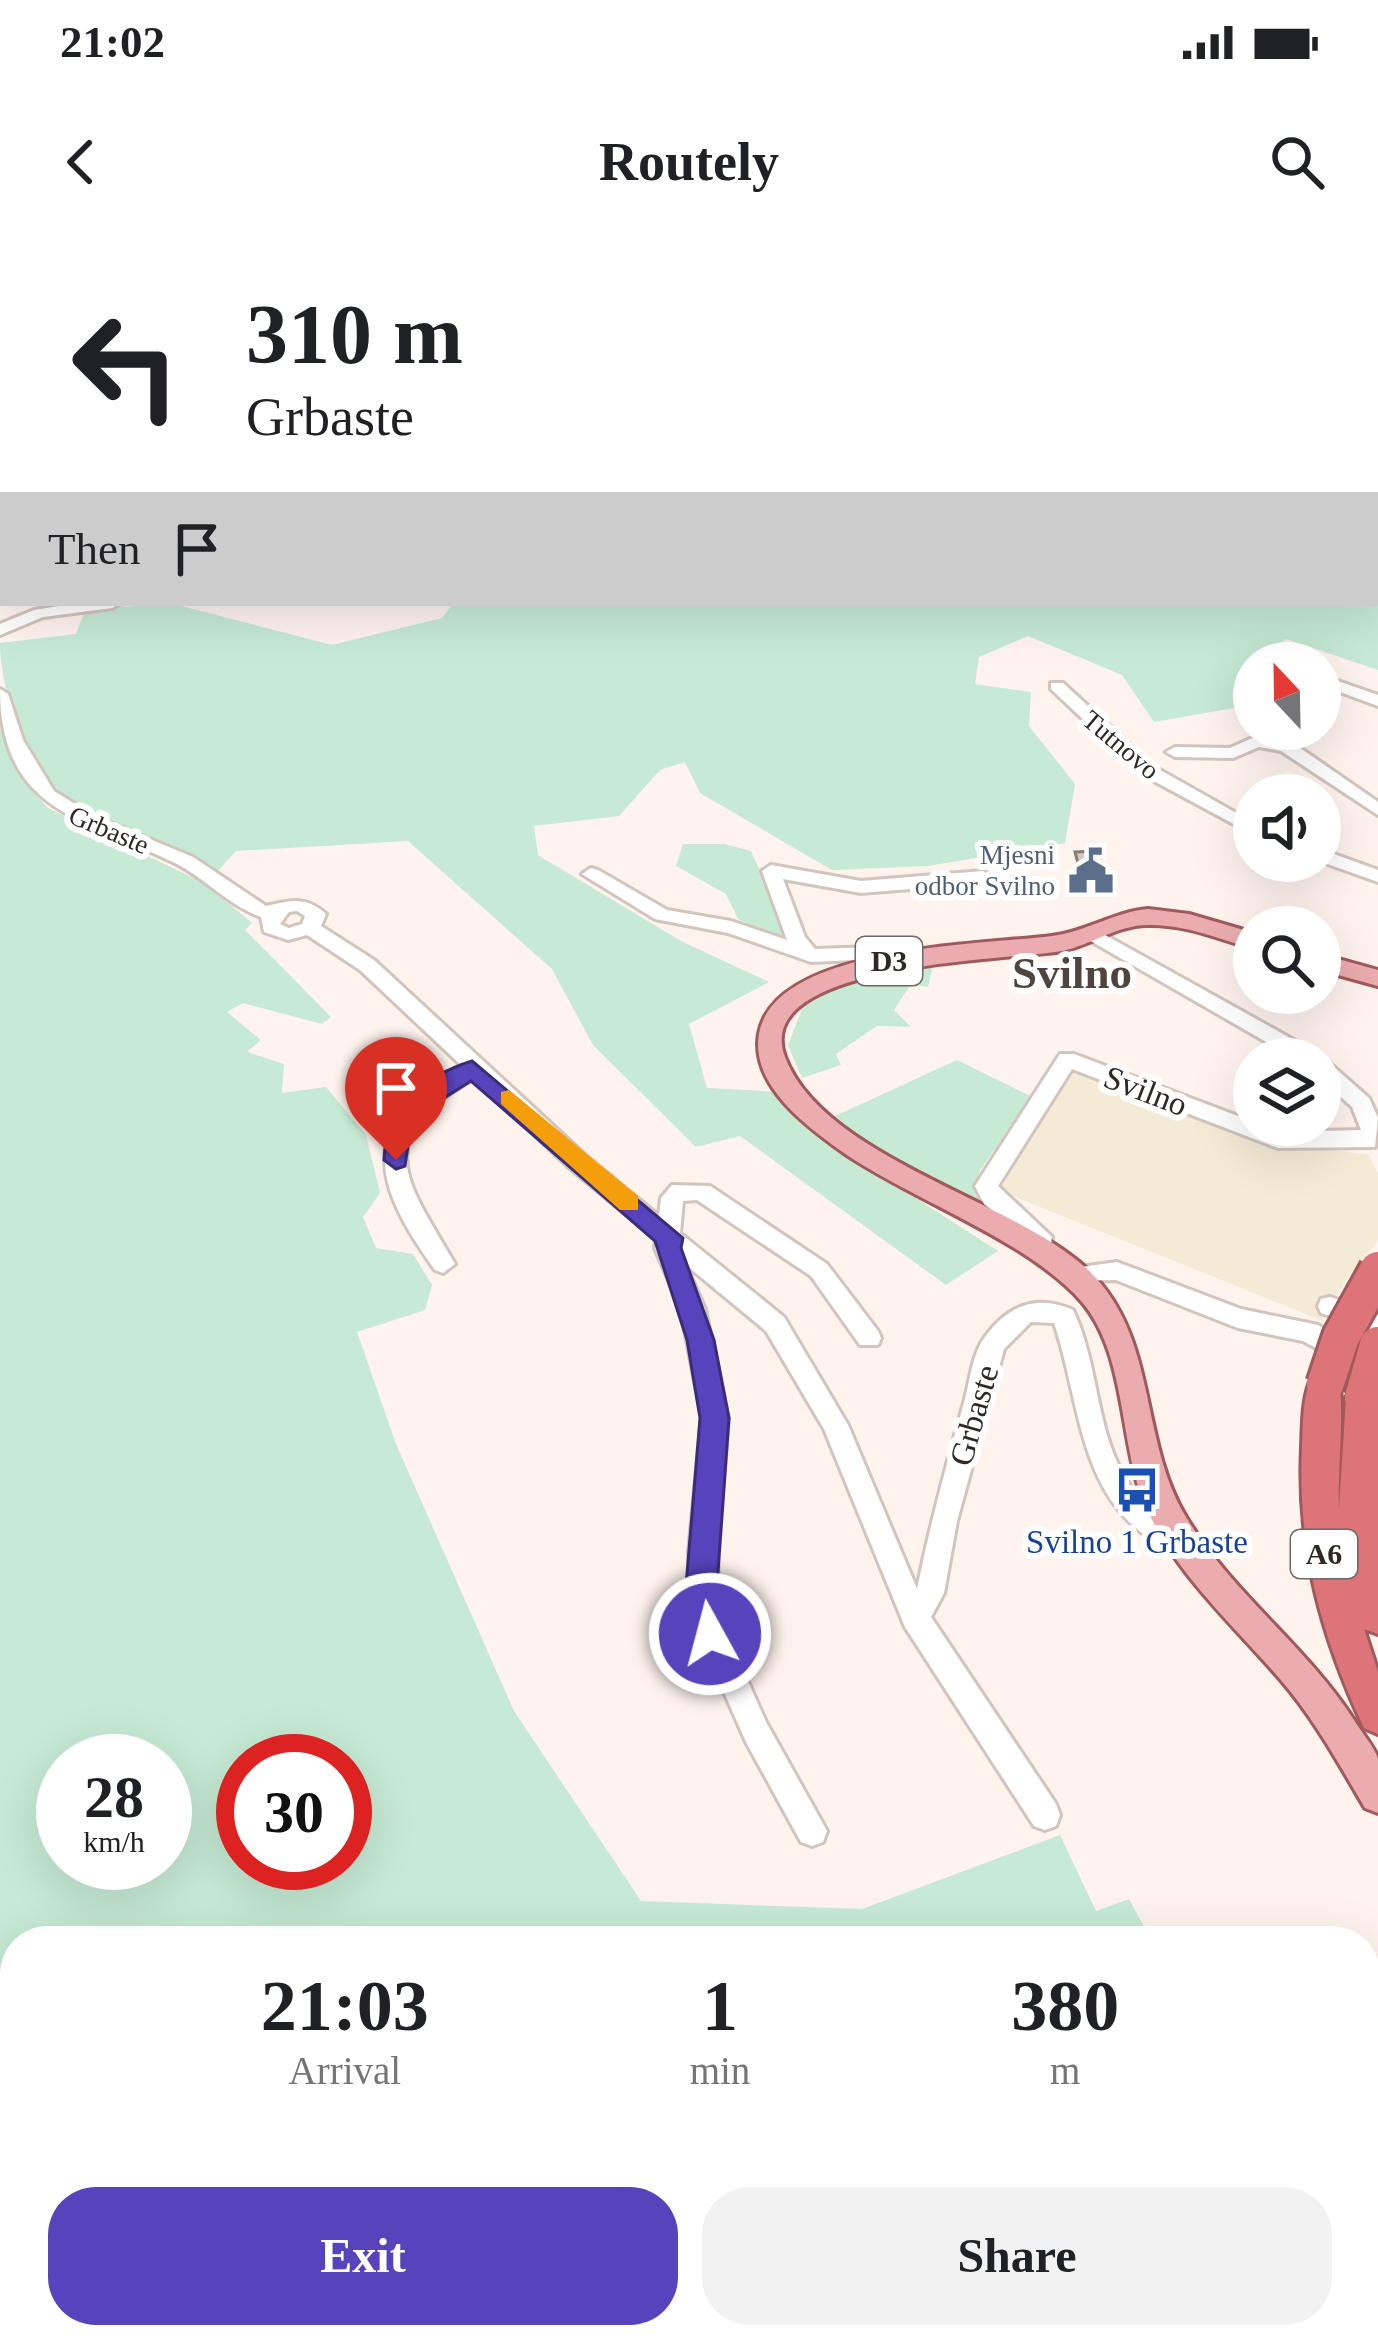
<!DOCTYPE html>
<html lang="en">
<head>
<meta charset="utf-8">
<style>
	:root { --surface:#fff; --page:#f2f2f2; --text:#202124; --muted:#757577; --accent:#5744bc }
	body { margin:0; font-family:Georgia,serif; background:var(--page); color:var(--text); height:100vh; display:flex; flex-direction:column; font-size:45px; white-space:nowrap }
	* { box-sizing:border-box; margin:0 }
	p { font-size:39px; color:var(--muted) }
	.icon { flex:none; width:66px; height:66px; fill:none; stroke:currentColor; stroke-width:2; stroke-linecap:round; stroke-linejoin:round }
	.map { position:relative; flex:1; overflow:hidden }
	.sheet { position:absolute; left:0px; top:1686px; width:1380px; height:423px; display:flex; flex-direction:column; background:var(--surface); border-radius:48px 48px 0 0; box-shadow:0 12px 48px #0002 }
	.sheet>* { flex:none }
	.top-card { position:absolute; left:0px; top:0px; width:1380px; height:366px; box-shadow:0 12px 48px #0002; background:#fff; color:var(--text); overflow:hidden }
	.needle { width:78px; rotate:338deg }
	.tools { position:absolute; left:1233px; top:402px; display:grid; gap:24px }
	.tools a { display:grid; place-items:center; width:108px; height:108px; border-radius:50%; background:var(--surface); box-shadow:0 12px 48px #0002; font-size:60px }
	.speed { position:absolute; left:36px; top:1494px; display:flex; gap:24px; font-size:60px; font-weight:700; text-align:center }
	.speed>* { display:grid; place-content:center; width:156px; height:156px; border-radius:50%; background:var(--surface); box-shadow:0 12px 48px #0002; line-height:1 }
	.speed small { font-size:30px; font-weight:400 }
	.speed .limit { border:18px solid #d22; background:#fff; color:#111 }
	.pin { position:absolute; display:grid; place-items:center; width:102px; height:102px; color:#fff; margin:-123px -51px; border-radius:50% 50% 50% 0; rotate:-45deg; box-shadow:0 0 12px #0007 }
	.pin .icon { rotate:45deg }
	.me { position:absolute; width:132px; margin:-66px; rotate:353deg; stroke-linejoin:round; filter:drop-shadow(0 0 9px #0008) }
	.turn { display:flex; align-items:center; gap:42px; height:252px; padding:0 48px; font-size:54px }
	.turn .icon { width:156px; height:156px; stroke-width:2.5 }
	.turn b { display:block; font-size:84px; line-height:102px }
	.then { display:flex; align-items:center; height:114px; padding:0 48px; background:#0003; gap:24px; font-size:45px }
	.eta { display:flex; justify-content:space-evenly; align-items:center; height:204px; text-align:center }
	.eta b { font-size:72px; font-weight:700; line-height:84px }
	.button { display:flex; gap:24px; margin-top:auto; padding:24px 48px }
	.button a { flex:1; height:138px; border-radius:48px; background:var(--accent); color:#fff; font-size:48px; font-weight:700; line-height:138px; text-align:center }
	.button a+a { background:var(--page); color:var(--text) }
	.status { display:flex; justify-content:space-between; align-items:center; height:84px; padding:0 60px; background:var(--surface); direction:ltr }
	.status svg { height:33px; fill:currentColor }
	header { display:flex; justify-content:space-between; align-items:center; height:156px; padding:0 48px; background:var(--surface); font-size:54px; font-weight:700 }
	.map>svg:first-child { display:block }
</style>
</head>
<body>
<div class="status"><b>21:02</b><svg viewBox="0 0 49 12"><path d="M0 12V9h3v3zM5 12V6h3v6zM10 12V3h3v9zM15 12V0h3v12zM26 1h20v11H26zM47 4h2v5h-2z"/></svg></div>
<header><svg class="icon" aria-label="back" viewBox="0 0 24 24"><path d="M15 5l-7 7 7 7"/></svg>Routely<svg class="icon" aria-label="search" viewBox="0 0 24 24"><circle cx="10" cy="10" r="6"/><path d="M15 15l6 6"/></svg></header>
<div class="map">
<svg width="1378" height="2108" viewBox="0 0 1378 2108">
	<rect width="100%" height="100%" fill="#fef3ed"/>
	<path fill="#f4ebd6" d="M1067 830 1268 901 1369 915 1378 934V1001L1350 1034 1323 1081 998 950 999 938Z"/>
	<path fill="#c6ead4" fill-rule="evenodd" d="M1378 353V430L1286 399 1254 423 1234 468 1154 482 1122 435 1028 396 979 417 975 444 1031 452 1029 486 1075 544 1065 603 928 626 832 630 700 553 685 522 660 530 619 576 534 586 538 615 681 701 769 742 689 784 707 848 782 852 832 904 998 1011 946 1045 740 896 696 907 593 805 552 729 408 601 236 611 215 634C167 611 107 593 63 563 26 538 0 446 0 403L76 394 84 373 129 363 123 367 170 363 332 405 442 378 453 363H1377Z
		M0 489 30 548 48 568 206 644 252 683 245 690 331 777 322 784 243 763 227 772 261 800 247 812 284 824 282 853 326 847 366 895 380 953 363 977 376 1008 413 1014 432 1045 425 1070 357 1092 396 1204 514 1471 641 1661 862 1669 1060 1595 1096 1671 1129 1659 1152 1701H15V2094H1365V1940L1378 1951V2108H0ZM63 1521H165V1623H63ZM243 1521H345V1623H243Z
		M683 604H724L751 611 784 685 780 700 738 679 726 654 676 626Z
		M912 726H933L928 747 911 744 894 770 911 787 877 786 836 814 841 825 802 838 788 805 803 767 849 741Z
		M957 820 1032 857 980 930 976 947 984 963 869 905 835 876Z"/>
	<path fill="#d3cbc0" stroke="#867f75" stroke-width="3" d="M1098 611 1108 649 1085 650 1075 612Z"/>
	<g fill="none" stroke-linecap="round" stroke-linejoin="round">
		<g stroke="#d2c5be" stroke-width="6">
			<path id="minor" d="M78 363H120L112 368 43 377 0 395V384L34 370Z
				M1335 440 1378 455V466L1329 448V442Z
				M1051 443H1063L1153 526 1254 583V595L1141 534 1051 449Z
				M0 449 8 454 23 500 54 551 96 577 193 617 266 666C289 661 305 655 326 674L321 686 374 720 587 917 659 976 661 958 672 945 710 946 827 1024 878 1091 881 1098 878 1105H860L811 1036 697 960 683 961 680 993 784 1077 848 1185 917 1349C930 1285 947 1222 965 1159 970 1140 973 1112 985 1097 1008 1065 1037 1054 1073 1070 1098 1122 1095 1184 1123 1234 1132 1250 1145 1266 1160 1277 1173 1287 1190 1289 1198 1304L1194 1312C1180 1317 1172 1311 1159 1304 1078 1259 1081 1162 1054 1083L1031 1082 1004 1109 957 1281 944 1353 931 1377 1056 1564 1060 1575 1056 1586 1045 1590 1034 1586 905 1387 824 1189 766 1091 685 1024 705 1069 728 1178 717 1312 719 1377 766 1482 827 1591 823 1602 812 1606 801 1602 746 1502 691 1377 689 1312 702 1178 681 1069 655 1008 656 999 571 929 475 838C368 899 406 940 455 1024L443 1033 435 1030C372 942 356 886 462 826L360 730 307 695 288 700 264 692 261 677C228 665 205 638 175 623 86 579 0 573 0 449ZM297 671 305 676 302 684 289 688 280 684 289 672Z
				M1257 496 1293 503 1378 562V575L1281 511 1259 507 1233 518 1175 517 1166 512 1175 507 1230 508Z
				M1320 609 1378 630V642L1319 621Z
				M771 625 861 641 983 631 992 637 983 643 861 653 783 639 805 697 815 709 902 706 925 717 915 723 900 718 811 722 728 693 655 679 582 634 591 628 598 630 667 670 731 681 787 700 762 631Z
				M1089 686 1319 814 1369 858 1378 878 1375 907 1278 908 1072 829 998 946 1052 997 1049 1018H1033L1029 1001 984 964 975 946 1060 814H1074L1280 892 1361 890 1352 867 1320 838V819H1296L1082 696 1079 692Z
				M1117 1022 1241 1069 1318 1085 1359 1109 1362 1116 1359 1123 1350 1126 1303 1101 1238 1088 1116 1040 1067 1041 1063 1035 1067 1029Z
				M1330 1057 1378 1072V1092L1321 1073 1318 1066 1321 1059Z"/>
		</g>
		<g stroke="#a05a5c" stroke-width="6">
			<path id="major" d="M1148 669 1189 674 1254 693V709C1219 699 1185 684 1148 685 1117 685 1091 705 1062 711 1012 720 749 722 785 817 823 917 1010 959 1086 1028 1159 1095 1138 1198 1186 1277 1232 1353 1306 1406 1354 1480 1361 1492 1374 1506 1378 1519 1378 1534 1378 1557 1378 1573L1365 1568C1339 1524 1314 1478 1280 1439 1231 1382 1172 1331 1143 1260 1119 1198 1126 1114 1082 1062 1028 1000 914 961 844 913 807 887 750 845 759 794 774 706 982 705 1052 696 1086 692 1114 672 1148 669Z
				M1320 714 1378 730V746L1320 730Z"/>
		</g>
		<g stroke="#a05a5c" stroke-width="6">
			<path id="highway" d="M1325 1131 1337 1135C1346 1152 1337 1241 1339 1268L1346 1158 1351 1148 1363 1144 1378 1153V1394L1364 1389 1352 1352 1378 1432V1494L1364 1488C1322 1398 1297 1309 1302 1208 1303 1185 1302 1156 1313 1135Z"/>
		</g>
		<use href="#minor" fill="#fff" fill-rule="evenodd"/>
		<use href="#major" fill="#ebacaf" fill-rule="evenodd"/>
		<use href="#highway" fill="#dd7479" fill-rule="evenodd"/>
		<g stroke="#a05a5c" stroke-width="42" stroke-linecap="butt">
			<path id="highway-bridge" d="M1325 1145 1341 1097 1378 1030
				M1363 1158 1378 1105"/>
		</g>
		<use href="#highway-bridge" stroke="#dd7479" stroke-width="36"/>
	</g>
	<path fill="#5744bc" stroke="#392c7a" stroke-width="3" d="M472 821 683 998 681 1008 714 1100 729 1178 717 1346 726 1394 721 1404 710 1408 698 1404 686 1346 700 1178 687 1100 655 1001 471 841 425 870 410 892 405 926 396 929 384 920C386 868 424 836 472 821Z"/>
	<path fill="#f59e0b" d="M509 850 638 956V970H620L501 864V852Z"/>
	<defs>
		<g id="civic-bare" transform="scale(3.6)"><path d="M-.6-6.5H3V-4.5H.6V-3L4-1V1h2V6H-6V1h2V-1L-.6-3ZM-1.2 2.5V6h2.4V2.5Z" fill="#5c6f8a" stroke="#fff" stroke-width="2.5" paint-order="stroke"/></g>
		<g id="bus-bare" transform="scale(3.6)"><path d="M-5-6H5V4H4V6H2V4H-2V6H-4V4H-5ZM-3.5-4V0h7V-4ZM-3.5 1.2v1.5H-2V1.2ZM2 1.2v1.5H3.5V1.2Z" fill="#1a4fb4" stroke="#fff" stroke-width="2.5" paint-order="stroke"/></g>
	</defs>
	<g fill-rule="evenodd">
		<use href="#civic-bare" x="1091" y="631"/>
		<use href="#bus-bare" x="1137" y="1250"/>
	</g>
	<g text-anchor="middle" stroke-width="12" stroke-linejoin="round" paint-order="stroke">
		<g font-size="27" fill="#2e2927" stroke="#fff">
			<text transform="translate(1121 505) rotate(40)" y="9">Tutnovo</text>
			<text transform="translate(109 590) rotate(23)" y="9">Grbaste</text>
		</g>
		<g font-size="27" fill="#4e5e75" stroke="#fff" text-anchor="end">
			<text x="1055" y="624">Mjesni<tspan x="1055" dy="31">odbor Svilno</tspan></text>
		</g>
		<g fill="#fff" stroke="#6d6968" stroke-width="3">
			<rect x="856" y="697" width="66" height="48" rx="9"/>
			<rect x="1291" y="1290" width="66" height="48" rx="9"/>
		</g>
		<g font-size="30" font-weight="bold" fill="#2e2927">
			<text x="889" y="731">D3</text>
			<text x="1324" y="1324">A6</text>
		</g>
		<g font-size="33" fill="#2e2927" stroke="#fff">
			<text transform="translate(1146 850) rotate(21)" y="12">Svilno</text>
			<text transform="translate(973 1175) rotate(-74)" y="12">Grbaste</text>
		</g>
		<g font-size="33" fill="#164399" stroke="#fff">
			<text x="1137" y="1313">Svilno 1 Grbaste</text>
		</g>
		<g font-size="45" font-weight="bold" fill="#4f443e" stroke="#fff">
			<text x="1072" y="748">Svilno</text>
		</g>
	</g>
</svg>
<div class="tools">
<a><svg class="needle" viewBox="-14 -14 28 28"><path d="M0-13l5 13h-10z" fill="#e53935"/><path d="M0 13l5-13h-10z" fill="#757577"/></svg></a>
<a><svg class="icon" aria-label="sound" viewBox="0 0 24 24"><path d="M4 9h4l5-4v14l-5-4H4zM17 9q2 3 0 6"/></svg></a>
<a><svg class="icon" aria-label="search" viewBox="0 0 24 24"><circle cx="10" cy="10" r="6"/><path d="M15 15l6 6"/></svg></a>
<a><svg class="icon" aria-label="layers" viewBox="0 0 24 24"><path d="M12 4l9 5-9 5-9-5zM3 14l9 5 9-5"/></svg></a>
</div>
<div class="speed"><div>28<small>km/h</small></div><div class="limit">30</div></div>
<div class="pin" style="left:396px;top:920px;background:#d93025"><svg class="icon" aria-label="arrive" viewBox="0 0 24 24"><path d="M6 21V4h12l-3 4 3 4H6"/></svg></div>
<svg class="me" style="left:710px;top:1394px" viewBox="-20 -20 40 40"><circle r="17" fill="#5744bc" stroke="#fff" stroke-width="3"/><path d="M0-11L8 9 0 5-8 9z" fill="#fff"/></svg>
<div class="top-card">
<div class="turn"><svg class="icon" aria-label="left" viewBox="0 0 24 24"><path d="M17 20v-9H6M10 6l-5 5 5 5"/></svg><div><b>310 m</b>Grbaste</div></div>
<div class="then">Then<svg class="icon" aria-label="arrive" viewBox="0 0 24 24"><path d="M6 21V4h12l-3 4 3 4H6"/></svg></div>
</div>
<section class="sheet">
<div class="eta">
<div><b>21:03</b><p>Arrival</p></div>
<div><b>1</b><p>min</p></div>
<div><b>380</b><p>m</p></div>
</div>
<div class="button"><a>Exit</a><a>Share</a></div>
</section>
</div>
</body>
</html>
